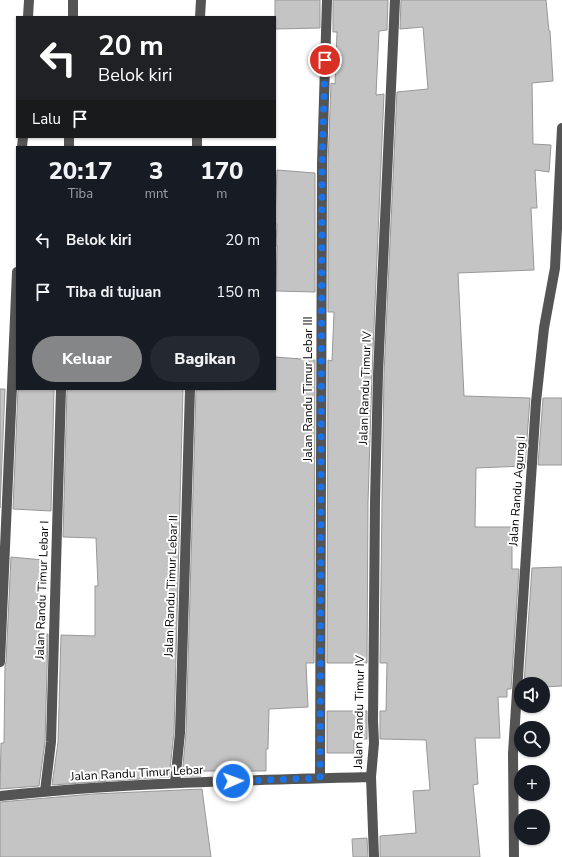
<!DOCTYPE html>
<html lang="id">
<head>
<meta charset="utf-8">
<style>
	:root { --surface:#171b24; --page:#242831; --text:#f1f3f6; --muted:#9ea1a6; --accent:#858687 }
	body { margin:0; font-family:"Nunito Sans",sans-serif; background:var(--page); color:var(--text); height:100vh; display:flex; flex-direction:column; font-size:15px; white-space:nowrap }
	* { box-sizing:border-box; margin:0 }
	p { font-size:13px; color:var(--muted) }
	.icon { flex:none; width:22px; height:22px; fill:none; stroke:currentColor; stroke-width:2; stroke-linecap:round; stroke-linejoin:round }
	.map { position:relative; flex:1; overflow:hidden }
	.details { position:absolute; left:16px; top:146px; width:260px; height:244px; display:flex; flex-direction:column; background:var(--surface); border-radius:0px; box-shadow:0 1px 3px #0004 }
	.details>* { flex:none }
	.banner { position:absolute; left:16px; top:16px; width:260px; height:122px; border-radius:0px; box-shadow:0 1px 3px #0004; background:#202124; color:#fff; overflow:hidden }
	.tools { position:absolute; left:514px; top:677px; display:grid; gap:8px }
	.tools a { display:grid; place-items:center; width:36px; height:36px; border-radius:50%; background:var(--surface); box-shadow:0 1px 3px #0004; font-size:20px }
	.pin { position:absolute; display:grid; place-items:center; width:34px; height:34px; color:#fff; margin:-17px; border:2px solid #fff; border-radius:50%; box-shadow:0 1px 4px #0007 }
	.me { position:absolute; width:44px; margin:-22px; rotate:88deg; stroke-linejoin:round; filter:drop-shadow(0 0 3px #0008) }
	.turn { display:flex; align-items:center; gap:14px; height:84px; padding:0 16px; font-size:18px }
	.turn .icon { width:52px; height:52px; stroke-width:2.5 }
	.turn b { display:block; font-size:28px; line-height:34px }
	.then { display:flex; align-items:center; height:38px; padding:0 16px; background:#0003; gap:8px; font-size:15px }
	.eta { display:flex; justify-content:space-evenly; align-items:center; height:68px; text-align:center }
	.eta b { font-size:24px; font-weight:800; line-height:28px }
	.action { display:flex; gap:8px; margin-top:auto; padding:8px 16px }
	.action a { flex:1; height:46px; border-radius:24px; background:var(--accent); color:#fff; font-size:16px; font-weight:800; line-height:46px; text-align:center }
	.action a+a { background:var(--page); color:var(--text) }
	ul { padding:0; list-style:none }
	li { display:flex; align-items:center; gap:12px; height:52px; padding:0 16px }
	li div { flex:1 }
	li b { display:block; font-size:15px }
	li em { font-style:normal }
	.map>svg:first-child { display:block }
</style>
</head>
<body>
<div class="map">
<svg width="562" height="857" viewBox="0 0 562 857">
	<rect width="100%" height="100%" fill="#fff"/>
	<path fill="#c4c4c4" stroke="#989898" d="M275 0H320V28L275 29Z
		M333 0H388L387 30 379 31 376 95 384 94 372 374 368 502 367 663H327L328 360 332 361 334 312H328V165L331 83 335 84 337 32H333Z
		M401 0H546L549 31H550L553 81 532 83 533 144 551 145 549 172 535 170 537 208H531L534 270 458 273 464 396 530 398 525 466 476 468 475 527H512V569H519L511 689H507V697H498L500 738H475L478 784 473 785 480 857H380V836L416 833 413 791 430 790 426 740 380 739V711H386L387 663H380L382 502 384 374 397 92 428 89 423 27 400 29Z
		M277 170 315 173V292L276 291 277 246H276L277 224H275V218Z
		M275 357 315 360 314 663H306L308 707 269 709 268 749H266V771H200L201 776H182L186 733 196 390 275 389Z
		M0 389H5L0 508Z
		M18 389H54L51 511 13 509Z
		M67 389H183L174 733 169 777 52 785 58 742 61 635 95 636V586H98L96 538 63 537Z
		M543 398H562V465H538Z
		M11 557 43 560 39 594V634H48L45 742 39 786 0 789 1 743H4L5 666 6 662Z
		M562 567V686L543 687V684H524L532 568Z
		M327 711H367V739H354V753H327Z
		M202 789 211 857H0V802L93 794Z
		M367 838 368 857H353L352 839Z"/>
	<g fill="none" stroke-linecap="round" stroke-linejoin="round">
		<path stroke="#545454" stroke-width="10" d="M28 17 29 0
			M73 17V0
			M200 17 201 0
			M22 147 23 137
			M69 147V137
			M197 147V137
			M0 662 17 272
			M320 778 322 165 327 0
			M175 783 180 733 190 389
			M45 791 51 742 61 389
			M0 796C123 783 247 780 371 777
			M374 857 371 777 374 743 373 721 375 502 378 374 395 0
			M514 857 513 753 536 402 544 328 555 268 562 128"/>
	</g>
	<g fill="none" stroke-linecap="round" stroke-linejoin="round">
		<path stroke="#1a73e8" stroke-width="7" stroke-dasharray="0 12.6" d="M233 781 320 778 322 165 325 60"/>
	</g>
	<g text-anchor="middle" stroke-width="4" stroke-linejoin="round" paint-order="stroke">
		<g font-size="12" fill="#000" stroke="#fff">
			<text transform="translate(365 388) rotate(-88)" y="4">Jalan Randu Timur IV</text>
			<text transform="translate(308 389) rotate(-90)" y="4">Jalan Randu Timur Lebar III</text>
			<text transform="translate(517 491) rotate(-86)" y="4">Jalan Randu Agung I</text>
			<text transform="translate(171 586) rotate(-88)" y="4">Jalan Randu Timur Lebar II</text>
			<text transform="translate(42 590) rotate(-88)" y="4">Jalan Randu Timur Lebar I</text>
			<text transform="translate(359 712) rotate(-89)" y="4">Jalan Randu Timur IV</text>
			<text transform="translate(137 773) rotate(-3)" y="4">Jalan Randu Timur Lebar</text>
		</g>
	</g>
</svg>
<div class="tools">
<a><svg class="icon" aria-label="sound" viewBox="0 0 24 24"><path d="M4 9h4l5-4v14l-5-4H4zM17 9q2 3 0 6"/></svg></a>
<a><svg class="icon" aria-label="search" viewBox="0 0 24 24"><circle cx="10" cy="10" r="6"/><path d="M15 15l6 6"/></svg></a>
<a>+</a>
<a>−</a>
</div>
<div class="pin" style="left:325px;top:60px;background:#d93025"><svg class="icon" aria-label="arrive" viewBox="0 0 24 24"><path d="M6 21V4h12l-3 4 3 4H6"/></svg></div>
<svg class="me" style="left:233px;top:781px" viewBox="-20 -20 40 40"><circle r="17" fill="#1a73e8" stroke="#fff" stroke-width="3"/><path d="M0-11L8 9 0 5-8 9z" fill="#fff"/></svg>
<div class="banner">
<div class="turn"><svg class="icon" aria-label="left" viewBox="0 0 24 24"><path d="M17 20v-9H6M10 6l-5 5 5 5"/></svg><div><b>20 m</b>Belok kiri</div></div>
<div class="then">Lalu<svg class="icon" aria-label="arrive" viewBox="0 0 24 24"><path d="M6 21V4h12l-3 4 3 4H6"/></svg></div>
</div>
<section class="details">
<div class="eta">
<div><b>20:17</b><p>Tiba</p></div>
<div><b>3</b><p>mnt</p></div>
<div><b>170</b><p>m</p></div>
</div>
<ul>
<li><svg class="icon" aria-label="left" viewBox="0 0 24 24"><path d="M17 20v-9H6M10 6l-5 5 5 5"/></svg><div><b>Belok kiri</b></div><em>20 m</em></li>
<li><svg class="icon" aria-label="arrive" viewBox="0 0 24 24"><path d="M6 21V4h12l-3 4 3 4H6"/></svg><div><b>Tiba di tujuan</b></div><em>150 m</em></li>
</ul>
<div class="action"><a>Keluar</a><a>Bagikan</a></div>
</section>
</div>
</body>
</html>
